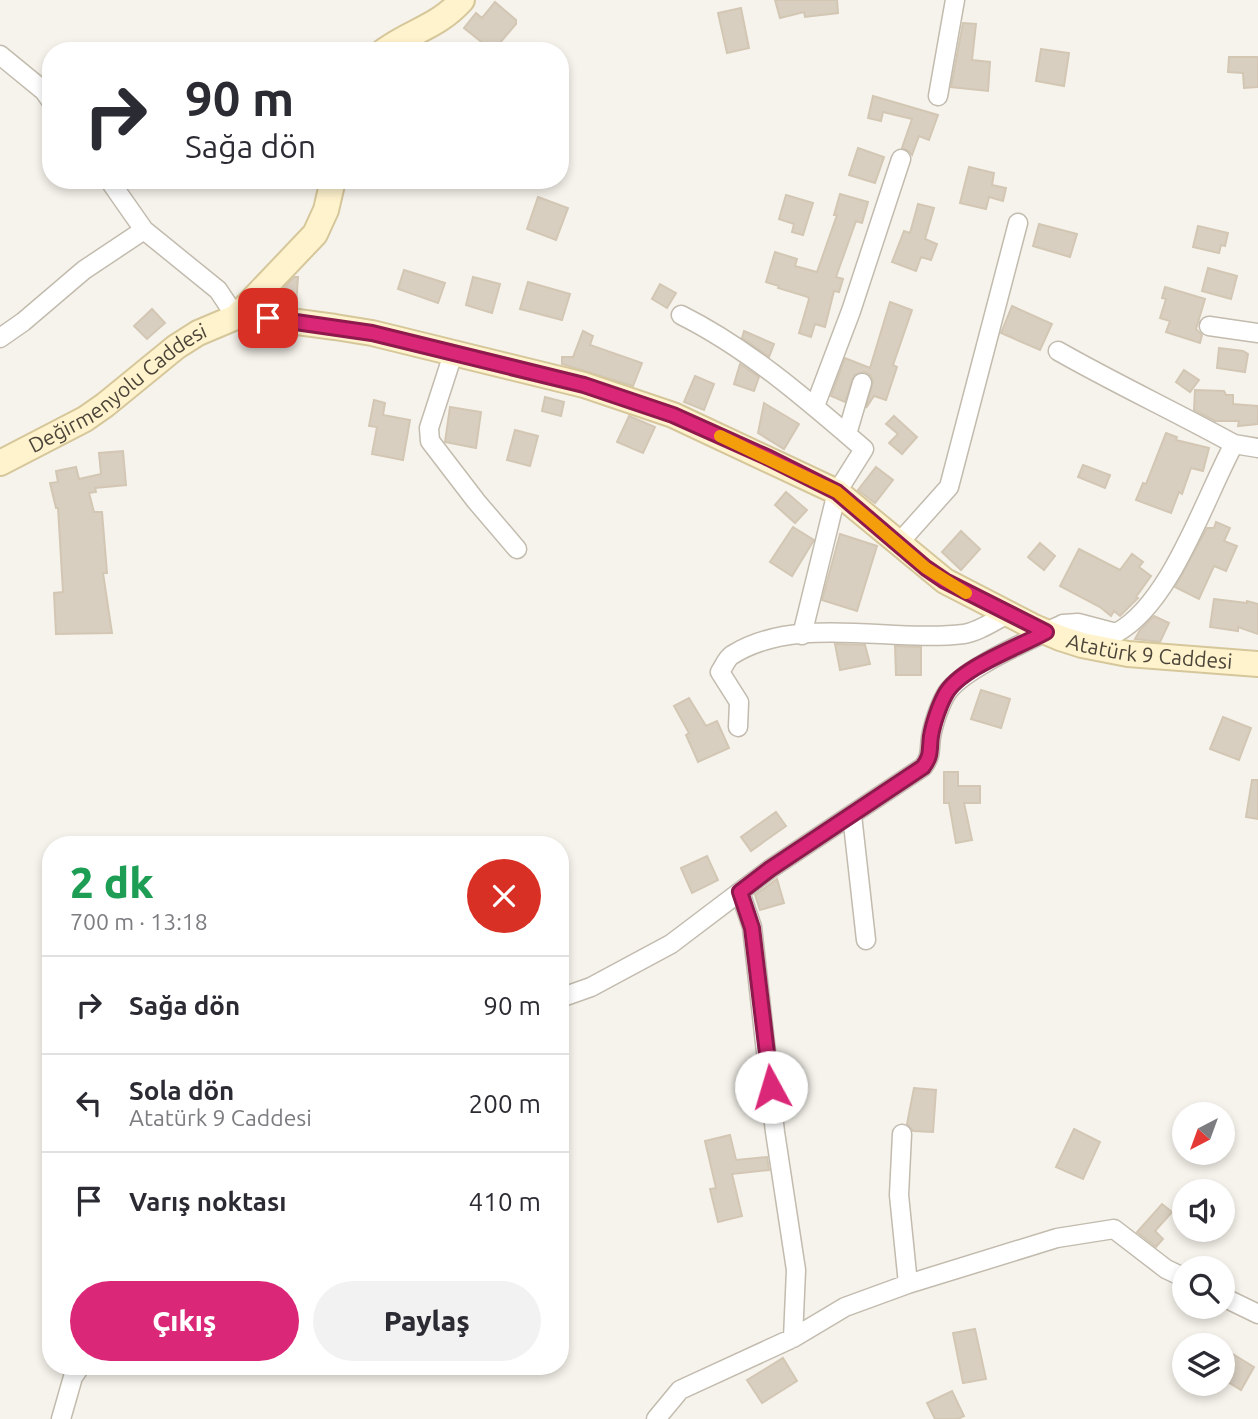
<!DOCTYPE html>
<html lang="tr">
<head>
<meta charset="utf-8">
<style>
	:root { --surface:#fff; --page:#f2f2f3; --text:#2b2b33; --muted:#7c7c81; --line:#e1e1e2; --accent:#db2777 }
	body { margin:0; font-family:Ubuntu,sans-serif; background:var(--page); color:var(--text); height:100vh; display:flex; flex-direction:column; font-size:26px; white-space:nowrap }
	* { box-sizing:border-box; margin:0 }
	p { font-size:23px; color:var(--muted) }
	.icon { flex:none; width:38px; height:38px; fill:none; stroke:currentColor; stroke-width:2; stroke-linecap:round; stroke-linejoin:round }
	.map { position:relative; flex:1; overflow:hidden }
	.panel { position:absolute; left:42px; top:836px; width:527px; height:539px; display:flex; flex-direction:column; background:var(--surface); border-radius:28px; box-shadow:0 4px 10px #0003 }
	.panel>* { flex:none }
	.guide { position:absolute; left:42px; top:42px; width:527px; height:147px; border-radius:28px; box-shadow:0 4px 10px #0003; background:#fff; color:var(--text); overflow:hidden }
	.needle { width:46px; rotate:221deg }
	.buttons { position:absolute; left:1172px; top:1102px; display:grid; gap:14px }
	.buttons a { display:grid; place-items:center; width:63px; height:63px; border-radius:50%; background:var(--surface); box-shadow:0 4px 10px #0003; font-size:35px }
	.pin { position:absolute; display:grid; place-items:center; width:60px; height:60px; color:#fff; margin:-30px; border-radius:14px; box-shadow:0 4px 10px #0006 }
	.me { position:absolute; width:77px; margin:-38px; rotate:354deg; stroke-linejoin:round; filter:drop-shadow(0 0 5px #0008) }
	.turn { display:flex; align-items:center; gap:24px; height:147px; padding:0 28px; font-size:32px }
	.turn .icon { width:91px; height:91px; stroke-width:2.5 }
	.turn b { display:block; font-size:49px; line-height:60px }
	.round { display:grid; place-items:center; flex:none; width:74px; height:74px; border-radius:37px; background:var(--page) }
	.headline { display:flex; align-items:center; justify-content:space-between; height:119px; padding:0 28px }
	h1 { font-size:42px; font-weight:800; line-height:52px; color:#1e9e55 }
	.primary-button { display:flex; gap:14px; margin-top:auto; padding:14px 28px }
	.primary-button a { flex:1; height:80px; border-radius:42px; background:var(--accent); color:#fff; font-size:28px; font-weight:800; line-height:80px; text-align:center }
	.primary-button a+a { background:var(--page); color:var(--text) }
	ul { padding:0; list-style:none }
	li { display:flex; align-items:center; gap:21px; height:98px; padding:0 28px; border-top:2px solid var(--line) }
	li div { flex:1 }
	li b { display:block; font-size:26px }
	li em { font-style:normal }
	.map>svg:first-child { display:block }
</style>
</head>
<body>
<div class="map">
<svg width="1258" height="1419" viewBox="0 0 1258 1419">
	<rect width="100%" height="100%" fill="#f6f3ec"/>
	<path fill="#d8cfc1" stroke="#d3c7b4" stroke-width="2" d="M775 0H837L838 13 805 17 804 12 780 18Z
		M495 2 516 20V24L493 51 464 28 476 13 482 18Z
		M741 8 749 48 727 53 718 13Z
		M963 23 976 24 972 60 990 62 988 91 951 87Z
		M1041 49 1069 53 1064 86 1036 81Z
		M1229 57H1258V87L1244 88 1243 73 1228 72Z
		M873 96 938 115 929 140 919 136 912 155 909 151 902 148 912 119 883 112 881 121 868 118Z
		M858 148 884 157 875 183 849 175Z
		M969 167 994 173 992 185 1006 188 1003 201 989 197 986 209 960 203Z
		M840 194 868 202 862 223 856 221 836 277 843 279 839 292 834 291 825 327 815 324 811 337 799 333 809 299 808 297 778 288 779 286 766 282 775 252 797 259 795 266 817 272 837 215H834Z
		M786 195 813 203 803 235 792 232 794 224 779 219Z
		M538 197 568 208 556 240 527 229Z
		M918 204 934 208 925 239 937 244 931 260 921 257 916 271 892 262 904 231 910 233Z
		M1039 224 1077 234 1070 257 1033 246Z
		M1198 226 1228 233 1225 246 1221 245 1219 253 1193 247Z
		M1208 268 1237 276 1231 299 1202 291Z
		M404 270 445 283 438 303 398 289Z
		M294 277H298L296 307 277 304 278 295Z
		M473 277 500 284 492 313 466 305Z
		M528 282 570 294 562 320 520 309Z
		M660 284 676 293 667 308 652 299Z
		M1165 287 1205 299 1196 329 1202 335 1200 343 1166 332 1170 321 1160 318 1166 299 1162 298Z
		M890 302 912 310 893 365 897 367 886 400 874 396 866 408 873 381 871 376 865 372 854 375 845 402 831 396 845 358 870 368Z
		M1012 306 1052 324 1040 350 1001 333Z
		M152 309 165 323 147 339 134 326Z
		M583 331 593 336 590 345 642 363 633 386 562 364V357H573Z
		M744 331 774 344 769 357 742 338Z
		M1219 348 1243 351 1248 354 1245 372 1217 368Z
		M740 364 759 377 754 391 734 384Z
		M1184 370 1199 380 1190 392 1176 382Z
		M695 376 714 384 704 410 684 402Z
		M1195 390 1224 391 1226 395H1233V404L1258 406V424L1238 426 1239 421H1215L1194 410Z
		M545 397 564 402 561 416 542 411Z
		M374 400 385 403 383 415 410 420 403 460 372 454 377 427 369 426Z
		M764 403 799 424 784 449 758 433Z
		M450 407 481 412 476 448 445 442Z
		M629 416 655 427 643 453 617 442Z
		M894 416 917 437 902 454 889 443 898 434 886 424Z
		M515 430 538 436 530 466 507 460Z
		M1166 433 1177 437 1176 440 1209 448 1203 471 1191 468 1182 494 1179 492 1171 513 1136 500 1143 483 1146 484Z
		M123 451 126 485 95 488 96 492 89 493 94 512H102L107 573H103L112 633 56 634 54 593 63 592 58 508H56L50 483 58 482 56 471 76 467 79 479 101 474 99 453Z
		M1083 465 1110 475 1105 488 1078 477Z
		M876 467 893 480 875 503 858 490Z
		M786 492 807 510 795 523 775 505Z
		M1216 522 1230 528 1224 541 1237 546 1226 571 1214 566 1199 599 1175 587 1207 528H1214Z
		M793 527 814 540 792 576 770 562Z
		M961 531 980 549 961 570 942 552Z
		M840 534 877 546 857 611 822 600Z
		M1040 543 1055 556 1044 570 1028 557Z
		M1079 549 1120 570 1132 554 1143 562 1139 567 1151 576 1136 597 1138 598 1120 616 1114 611 1111 616 1100 607 1060 586Z
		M1214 599 1247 603V601L1258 604V634L1238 627V631L1210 627Z
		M1154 616 1169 623 1160 642 1135 639 1140 630Z
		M835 644 865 645 870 664 840 670Z
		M895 646 921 647V675H896Z
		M981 690 1010 699 1001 728 971 719Z
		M689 698 706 726 717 721 729 748 698 762 686 735 689 733 674 706Z
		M1223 717 1251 728 1239 760 1210 749Z
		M944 772H958V786H980V803H964L972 840 956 843 949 803H944Z
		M1252 780H1258V819L1246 817Z
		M776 812 786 826 751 851 741 837Z
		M707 856 718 880 692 893 681 868Z
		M777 879 784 903 760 910 755 895Z
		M914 1088 936 1090 933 1132 913 1131 907 1124Z
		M1074 1129 1100 1142 1083 1179 1056 1167Z
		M730 1135 736 1160 767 1157 769 1170 732 1174 742 1216 718 1222 710 1189 716 1188 705 1141Z
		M1162 1204 1172 1212 1155 1231 1163 1239 1156 1247 1137 1232Z
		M975 1329 986 1379 963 1383 953 1333Z
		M1223 1348 1254 1367 1241 1390 1223 1379Z
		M783 1358 797 1381 762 1403 747 1380Z
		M952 1391 964 1416 958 1419H935L927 1403Z"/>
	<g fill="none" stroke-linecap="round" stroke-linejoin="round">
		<g stroke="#c2bbae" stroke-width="21">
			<path id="street" d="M0 55 44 91 51 101
				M938 96 955 0
				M109 180 144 230 218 290 236 317
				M681 315C749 349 807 400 864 449L837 492 802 635
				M1209 326 1258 333
				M0 338 23 322 84 270 144 230
				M1058 351C1116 384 1176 412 1234 444
				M453 354 429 428 430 441 476 501 517 549
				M815 406 851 311 901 159
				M847 434 862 383
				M898 544 949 487 1018 223
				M738 727 739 702 720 672C724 666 727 658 732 655 797 614 891 643 964 634 978 632 994 621 1008 614
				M852 815 866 940
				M740 892 752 927 775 1132 796 1270 793 1338
				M560 998 591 987 671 944 770 869 923 767C932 755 929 750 931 737 933 725 939 707 945 696 958 670 1035 638 1063 624L1078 623 1116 633C1171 604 1205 497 1234 444L1258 448
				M902 1134 899 1195 908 1284
				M1223 1297 1258 1314
				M61 1419 73 1377 80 1367
				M656 1419 680 1390 793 1338 845 1307 908 1284 1057 1238 1114 1229 1166 1269 1185 1278"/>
		</g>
		<g stroke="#d6c79b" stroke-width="28">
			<g id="secondary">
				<path d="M384 51C411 31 438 27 462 0"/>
				<path d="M236 317 315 234 326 210 333 180"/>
				<path id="s1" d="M0 463 85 419 105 405 176 347 198 333 236 317 268 318 335 327 372 333 584 385 673 415 837 492 945 581 1032 626 1060 638 1082 645 1128 654 1258 664"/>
			</g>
		</g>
		<use href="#street" stroke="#fff" stroke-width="18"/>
		<use href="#secondary" stroke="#fff3cd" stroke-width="24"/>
	</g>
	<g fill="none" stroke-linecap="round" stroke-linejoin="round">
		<g stroke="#8e194d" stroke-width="18">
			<path id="route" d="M268 318 372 333 584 385 673 415 769 458 837 492 926 568 945 581 1046 632C1019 647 959 668 945 695 939 706 933 724 931 736 929 750 932 755 923 767L770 869 740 892 752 928 771 1087"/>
		</g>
		<use href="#route" stroke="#db2777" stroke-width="12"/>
		<path stroke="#f59e0b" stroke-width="12" d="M720 436 837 492 926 568 966 593"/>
	</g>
	<g text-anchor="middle" stroke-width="5" stroke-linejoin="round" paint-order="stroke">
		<g font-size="21" fill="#4b4439" stroke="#fff">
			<text dy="7" stroke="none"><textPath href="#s1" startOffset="140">Değirmenyolu Caddesi</textPath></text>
			<text dy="7" stroke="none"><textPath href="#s1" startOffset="1269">Atatürk 9 Caddesi</textPath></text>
		</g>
	</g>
</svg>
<div class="buttons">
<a><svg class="needle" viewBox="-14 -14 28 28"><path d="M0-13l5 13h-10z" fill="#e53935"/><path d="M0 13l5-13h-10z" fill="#7c7c81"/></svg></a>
<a><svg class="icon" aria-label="sound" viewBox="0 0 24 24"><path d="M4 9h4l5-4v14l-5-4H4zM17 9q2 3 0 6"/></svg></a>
<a><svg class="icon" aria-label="search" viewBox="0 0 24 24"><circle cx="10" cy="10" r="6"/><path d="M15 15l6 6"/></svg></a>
<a><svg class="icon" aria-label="layers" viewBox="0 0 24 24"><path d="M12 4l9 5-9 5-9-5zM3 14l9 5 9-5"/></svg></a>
</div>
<div class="pin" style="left:268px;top:318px;background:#d93025"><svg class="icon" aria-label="arrive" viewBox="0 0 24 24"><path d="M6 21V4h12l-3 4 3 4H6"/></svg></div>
<svg class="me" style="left:771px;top:1087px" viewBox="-20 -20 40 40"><circle r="19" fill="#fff"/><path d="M0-13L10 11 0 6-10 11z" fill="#db2777"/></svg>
<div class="guide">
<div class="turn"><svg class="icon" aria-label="right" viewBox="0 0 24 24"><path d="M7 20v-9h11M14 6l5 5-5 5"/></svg><div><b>90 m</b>Sağa dön</div></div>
</div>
<section class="panel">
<div class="headline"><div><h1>2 dk</h1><p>700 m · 13:18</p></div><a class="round" style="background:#d93025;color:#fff"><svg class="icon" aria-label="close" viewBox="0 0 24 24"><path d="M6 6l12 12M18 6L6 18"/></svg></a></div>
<ul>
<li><svg class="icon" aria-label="right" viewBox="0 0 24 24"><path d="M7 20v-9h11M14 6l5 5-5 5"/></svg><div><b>Sağa dön</b></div><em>90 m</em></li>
<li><svg class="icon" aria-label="left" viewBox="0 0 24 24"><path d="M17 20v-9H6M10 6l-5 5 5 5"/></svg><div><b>Sola dön</b><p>Atatürk 9 Caddesi</p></div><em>200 m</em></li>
<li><svg class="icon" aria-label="arrive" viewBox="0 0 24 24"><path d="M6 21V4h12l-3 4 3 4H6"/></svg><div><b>Varış noktası</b></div><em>410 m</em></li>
</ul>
<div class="primary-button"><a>Çıkış</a><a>Paylaş</a></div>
</section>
</div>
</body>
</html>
